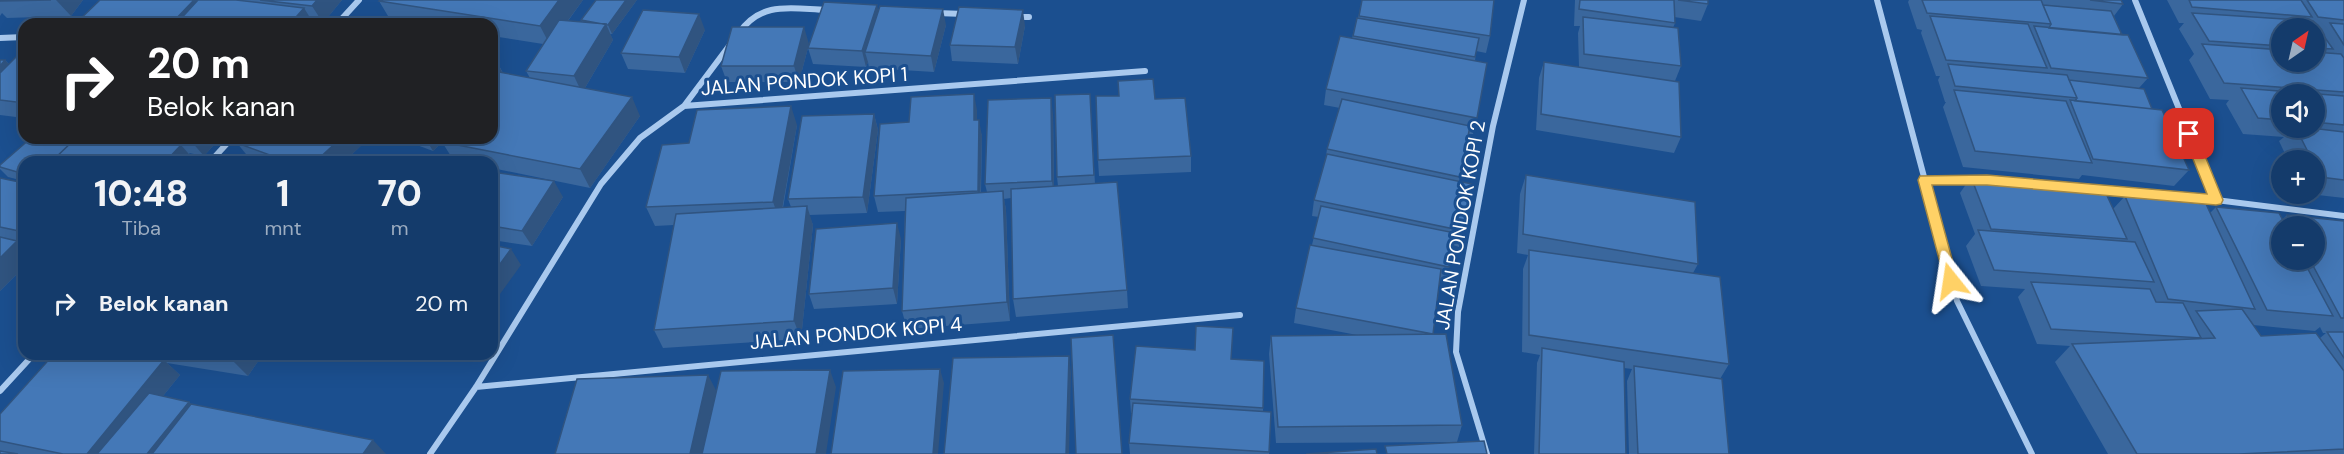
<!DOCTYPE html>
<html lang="id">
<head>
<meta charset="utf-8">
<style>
	:root { --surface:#143b6b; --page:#214673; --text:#f1f3f6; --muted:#9dadc1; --line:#33557e }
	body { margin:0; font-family:"DM Sans",sans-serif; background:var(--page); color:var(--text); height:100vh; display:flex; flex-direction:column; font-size:22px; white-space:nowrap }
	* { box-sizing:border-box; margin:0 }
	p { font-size:20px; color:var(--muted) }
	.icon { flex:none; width:33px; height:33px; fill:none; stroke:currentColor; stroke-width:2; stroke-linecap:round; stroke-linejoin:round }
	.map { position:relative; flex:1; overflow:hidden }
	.details { position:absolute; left:18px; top:156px; width:480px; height:204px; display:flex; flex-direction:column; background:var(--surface); border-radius:18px; box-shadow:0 6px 24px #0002,0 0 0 2px var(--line) }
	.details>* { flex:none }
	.top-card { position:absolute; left:18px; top:18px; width:480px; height:126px; border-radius:18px; box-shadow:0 6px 24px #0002,0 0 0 2px var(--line); background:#202124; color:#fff; overflow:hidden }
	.needle { width:39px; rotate:34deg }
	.fabs { position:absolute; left:2271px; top:18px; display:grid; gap:12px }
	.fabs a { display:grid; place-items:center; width:54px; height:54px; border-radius:50%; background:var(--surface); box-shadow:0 6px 24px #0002,0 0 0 2px var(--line); font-size:30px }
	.pin { position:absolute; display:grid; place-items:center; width:51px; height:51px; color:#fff; margin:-26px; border-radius:12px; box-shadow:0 3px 9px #0006 }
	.me { position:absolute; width:66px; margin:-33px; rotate:345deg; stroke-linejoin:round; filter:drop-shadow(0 0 4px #0008) }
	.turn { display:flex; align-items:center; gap:21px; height:126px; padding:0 30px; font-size:27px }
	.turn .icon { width:78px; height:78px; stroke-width:2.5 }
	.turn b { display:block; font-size:42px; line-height:51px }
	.eta { display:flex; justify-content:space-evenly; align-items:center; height:102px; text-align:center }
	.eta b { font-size:36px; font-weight:800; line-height:42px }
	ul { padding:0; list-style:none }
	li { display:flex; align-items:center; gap:18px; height:90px; padding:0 30px }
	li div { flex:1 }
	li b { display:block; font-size:22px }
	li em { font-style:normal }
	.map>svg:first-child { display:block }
</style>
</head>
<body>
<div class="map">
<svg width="2344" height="454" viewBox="0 0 2344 454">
	<rect width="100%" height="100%" fill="#1b4f8f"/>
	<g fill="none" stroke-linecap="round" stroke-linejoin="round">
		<path stroke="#a9c9ee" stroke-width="6" d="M1877 0 1957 301 2032 454
			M2135 0 2216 200
			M936 13 965 14
			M1017 17H1029
			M337 24 359 0
			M739 33C762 0 792 9 827 10
			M0 38 24 37
			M684 106 729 46
			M210 162 232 138
			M1924 180H1976
			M2097 190 2216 200 2344 216
			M476 387 1240 315
			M0 391 34 354
			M430 454 476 387 601 184 640 138 684 106 1145 71
			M1487 454 1456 352 1458 312 1493 126 1524 0"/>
	</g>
	<path fill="#3a679d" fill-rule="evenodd" d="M0 0H83L71 16 7 18 2 13 0 16Z
		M100 0H342L323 23 313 21 314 24H75Z
		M380 0H583L568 21 582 22 581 20 637 0 612 34H610L613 40 585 88 640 116 590 188 492 168V162H460L454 161 442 142 433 151 398 138H492L496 60 503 73 530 78 526 71 543 44 492 36V24H412L391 21 379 1Z
		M1362 0 1490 36 1486 53 1476 51 1475 61 1477 118 1473 134H1469L1459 181 1464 231 1459 247 1453 245 1449 267 1445 282 1439 281 1433 334 1462 425 1457 442 1276 443 1269 354 1271 336 1357 335 1294 323 1296 308 1319 217 1312 216 1314 200 1326 156 1327 149 1340 108 1324 105 1326 89 1352 38 1357 18H1358Z
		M1575 0H1708V4L1701 21 1674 17 1675 23 1673 28 1681 66 1675 81 1681 137 1674 153 1536 130 1539 78 1544 62 1579 67 1578 33 1580 26H1574Z
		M1909 0H2121L2123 4 2114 16 2122 35 2148 78 2139 88 2189 170 2174 186 2082 175 2079 179 1963 167 1943 107 1946 102H1945L1938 80 1940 76H1936L1921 33 1922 30 1917 29 1908 2Z
		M2167 0H2344V198L2309 194H2314V160H2288L2279 141 2284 137 2243 134 2226 104 2229 100 2210 99 2189 60 2194 54 2179 29 2184 23H2179ZM2282 28H2314V62H2282ZM2282 94H2314V128H2282Z
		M879 11 946 25 934 72 869 68 868 62 866 67 813 64 808 48Z
		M1025 26 1018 64 952 61 950 45Z
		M705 30 685 73 628 69 621 53Z
		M809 44 799 82H727L721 66Z
		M24 49V118L0 115V60H5L9 64Z
		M1090 94 1095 184 1127 290 1128 308 1016 317 1013 299 1011 198 1004 199 1006 210 1010 321 907 329 902 311 905 211 878 212 874 196 909 122 977 110V120L982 136 981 193 987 192 985 184 1053 114 1054 186H1058L1057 177Z
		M1119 96 1155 99 1191 156V172L1099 176 1098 160Z
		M874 114 878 130 867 213 809 215 813 225 801 339 663 348 654 330 674 225 655 226 646 207 689 143 797 125 783 208 791 207 788 199Z
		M31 138H220L204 156 189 153 195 161 194 162H24V181L8 177 0 169V165Z
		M368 139 344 162H258L250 159 237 143Z
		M492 172 563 197 532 246 492 240Z
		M1526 175 1698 264 1693 273 1729 364 1720 379 1729 454H1629L1627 381 1632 369 1624 368 1626 454H1534L1537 363 1540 355 1522 352 1523 269 1528 255 1517 253 1520 194Z
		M1971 177 2113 209 2125 196 2210 213 2216 207 2282 220 2287 215 2344 221V454H2108L2055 362 2070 346 2037 344 2018 297 2025 289 1981 286 1966 246 1975 234 1960 193ZM2282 226H2314V260H2282ZM2253 325 2315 331 2320 327 2323 333H2326L2320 338 2261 336Z
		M0 178 24 183V244L20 243 24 247V267L0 291Z
		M901 239 897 304 814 309 809 294Z
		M54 354H263L248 376 167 363 180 375 163 396 189 402 192 405 386 454H0V414Z
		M1231 359 1264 361 1263 412H1271L1269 454H1130L1129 443 1132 413H1131L1130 399Z"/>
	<path fill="#305480" d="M56 0H83L71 16Z
		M194 0H201L200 24H171Z
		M317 0H342L323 23 312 6Z
		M559 0H583L550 45 540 26Z
		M626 0H637L612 34 608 25Z
		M877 5 881 21 865 52 868 62 866 67 862 51Z
		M304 8 314 24H290Z
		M943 9 946 25 934 72 931 56Z
		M1023 10 1025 26 1018 64 1015 47Z
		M699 14 705 30 685 73 679 57Z
		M606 24 613 40 582 93 574 76Z
		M804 27 809 44 799 82 794 66Z
		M5 60 20 76 0 100V66Z
		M496 60 506 80 492 94V64Z
		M974 94 977 110V136L974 120Z
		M632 97 640 116 590 188 580 169Z
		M1051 98 1053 114 1054 197 1052 181Z
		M791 106 797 125 780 221 773 202Z
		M874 114 878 130 867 213 863 197Z
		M979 120 982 136 980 207 978 191Z
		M192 138H220L204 156 190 140Z
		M341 138H368V139L344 162H315Z
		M425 138H446L433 151Z
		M181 145 195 161 194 162H165Z
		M554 181 563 197 532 246 522 231Z
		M1003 191 1006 210 1010 321 1007 302Z
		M807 206 813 225 801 339 794 321Z
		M897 223 901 239 897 304 893 288Z
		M17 241 24 247V267L0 291V258Z
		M511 249 521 265 492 305V275Z
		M238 354H263L248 376 233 361Z
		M1069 356 1071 373 1069 454H1066Z
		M164 360 180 375 116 454H87Z
		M940 369 944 383 938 454H933Z
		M830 370 836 387 826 454H816Z
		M708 375 717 392 704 454H690Z
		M189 402 206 416 175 454H147Z
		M373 440 386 454H363Z"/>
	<path fill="#4478b7" stroke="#305480" stroke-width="1.5" d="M0 0H51L0 1Z
		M100 0H194L171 24H75Z
		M198 0H236L304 8 290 24H176Z
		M260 0H317L312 6Z
		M380 0H559L540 26 379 1Z
		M596 0H626L608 25 581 20Z
		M1362 0H1494L1490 36 1359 16Z
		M1580 0H1674L1675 23 1579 9Z
		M1678 0H1708V4Z
		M1922 0H2041L2051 24 1927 13Z
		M2090 0H2121L2123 4Z
		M2189 0H2301L2312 17 2192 7Z
		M2307 0H2344V20L2318 17Z
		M824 2 877 5 862 51 808 48Z
		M2043 5 2111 11 2122 35 2049 28 2051 24Z
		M880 6 943 9 931 56 865 52Z
		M959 7 1023 10 1015 47 950 45Z
		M643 10 699 14 679 57 621 53Z
		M2192 13 2313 21 2333 49 2314 48V28H2282V46L2209 41Z
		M1930 16 2028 24 2047 68 1946 60Z
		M1583 17 1678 28 1681 66 1584 54Z
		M1357 18 1479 38 1475 57 1353 36Z
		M374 20 386 24H369Z
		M559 20 606 24 574 76 526 71Z
		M2330 23 2344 24V45Z
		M2034 26 2128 35 2148 78 2051 68Z
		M732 27H804L794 66H721Z
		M1340 36 1487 63 1477 118 1326 89Z
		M2202 44 2282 50V62H2314V52L2341 54 2344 58V92L2224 83Z
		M24 49V103L0 100V73Z
		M0 60H5L0 66Z
		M1544 62 1679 82 1681 137 1541 114Z
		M1948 64 2067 75 2077 98 1955 86Z
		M499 72 632 97 580 169 442 142 445 138H492V80Z
		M1153 79 1155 99 1185 98 1191 156 1098 160 1096 96H1119L1118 81Z
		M2069 80 2144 89 2152 109 2075 101 2077 98Z
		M2241 88 2344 96V125L2314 122V94H2282V120L2258 118Z
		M1954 90 2066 101 2092 163 1975 151Z
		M974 94V120H979L978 191 874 196 880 124 909 122 911 97Z
		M1090 94 1094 175 1057 177 1055 95Z
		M1051 98 1052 181 985 184 988 100Z
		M1342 99 1470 126 1460 177 1327 149Z
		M2070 100 2162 110 2189 170 2093 159Z
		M791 106 773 202 646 207 662 145 689 143 697 110Z
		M874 114 863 197 788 199 802 116Z
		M2296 128H2311L2344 132V180L2320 177 2314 166V160H2312Z
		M31 138H76L51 162H24V174L0 167V165Z
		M76 138H147L181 145 165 162H51Z
		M178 138H192L190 140Z
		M243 138H341L315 162H289L237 143Z
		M1327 154 1472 184 1464 231 1314 200Z
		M492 172 554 181 522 231 492 226Z
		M1526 175 1695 202 1698 264 1523 234Z
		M1971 177 2103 187 2127 239 1991 229Z
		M0 178 24 183V232L0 227Z
		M1117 182 1127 290 1013 299 1011 189Z
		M1003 191 1007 302 902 311 906 198Z
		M2125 196 2206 204 2255 309 2168 299Z
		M807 206 794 321 654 330 676 214Z
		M1321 206 1455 233 1449 267 1313 238Z
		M2216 207 2279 213 2286 226H2282V260H2303L2333 316 2267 310Z
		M2287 215 2344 221V318H2341L2310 260H2314V226H2293Z
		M897 223 893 288 809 294 816 229Z
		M1978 230 2135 242 2154 282 1994 270Z
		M0 237 17 241 0 258Z
		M492 245 511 249 492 275Z
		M1310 245 1441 269 1433 334 1296 308Z
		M1529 250 1720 277 1729 364 1529 335Z
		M2031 282 2150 289 2156 302 2183 303 2201 338 2051 329Z
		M2242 309 2261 336 2316 333 2344 371V449L2239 454H2137L2072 344 2215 338 2196 311Z
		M1196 326 1233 328 1231 359 1264 361 1263 408 1130 399 1136 346 1195 350Z
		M2327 332H2344V358Z
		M1446 334 1462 425 1278 427 1271 336Z
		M1113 335 1122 454H1076L1071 338Z
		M1542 348 1624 362 1626 454H1539Z
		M54 354H131L164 360 87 454H63L0 441V414Z
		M188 354H238L233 361Z
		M1069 356 1066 454H944L953 358Z
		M1634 366 1722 379 1729 454H1638Z
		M940 369 933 454H831L843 371Z
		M830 370 816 454H702L721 371Z
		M708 375 690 454H555L577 379Z
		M149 393 189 402 147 454H97Z
		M1133 403 1271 412 1269 452 1129 443Z
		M191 404 373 440 363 454H152Z
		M1484 441 1487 454H1387L1385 446Z
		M1376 449 1377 454H1306Z
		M0 451 18 454H0Z"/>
	<path fill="#ffd166" stroke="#a68842" stroke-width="1.5" d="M2189 129 2196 134 2223 200 2221 204 2216 205 1987 185H1932L1958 281 1956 285H1946L1918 180 1920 176 1987 175 2207 194 2183 134Z"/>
	<g text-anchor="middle" stroke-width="6" stroke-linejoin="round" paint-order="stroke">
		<g font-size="20" fill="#fff" stroke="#1b4f8f">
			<text transform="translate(804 81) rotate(-4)" y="7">JALAN PONDOK KOPI 1</text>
			<text transform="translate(1460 225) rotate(-80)" y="7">JALAN PONDOK KOPI 2</text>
			<text transform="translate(856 333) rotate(-5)" y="7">JALAN PONDOK KOPI 4</text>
		</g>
	</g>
</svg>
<div class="fabs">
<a><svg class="needle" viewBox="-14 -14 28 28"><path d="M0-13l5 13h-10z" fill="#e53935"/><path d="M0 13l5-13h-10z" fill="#9dadc1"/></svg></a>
<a><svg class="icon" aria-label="sound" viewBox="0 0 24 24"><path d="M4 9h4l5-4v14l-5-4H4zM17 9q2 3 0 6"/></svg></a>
<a>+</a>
<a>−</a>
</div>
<div class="pin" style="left:2189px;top:134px;background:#d93025"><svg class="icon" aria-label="arrive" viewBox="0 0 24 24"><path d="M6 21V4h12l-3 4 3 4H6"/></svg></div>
<svg class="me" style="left:1951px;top:281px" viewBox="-20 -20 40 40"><path d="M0-17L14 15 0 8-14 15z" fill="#ffd166" stroke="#fff" stroke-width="4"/></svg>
<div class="top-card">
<div class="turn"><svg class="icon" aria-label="right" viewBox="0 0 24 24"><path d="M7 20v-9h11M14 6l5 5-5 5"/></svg><div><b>20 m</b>Belok kanan</div></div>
</div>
<section class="details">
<div class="eta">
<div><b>10:48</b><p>Tiba</p></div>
<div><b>1</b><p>mnt</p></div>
<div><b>70</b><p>m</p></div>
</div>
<ul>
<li><svg class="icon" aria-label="right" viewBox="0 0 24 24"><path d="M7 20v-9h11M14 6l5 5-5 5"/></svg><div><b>Belok kanan</b></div><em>20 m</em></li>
</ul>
</section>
</div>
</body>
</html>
